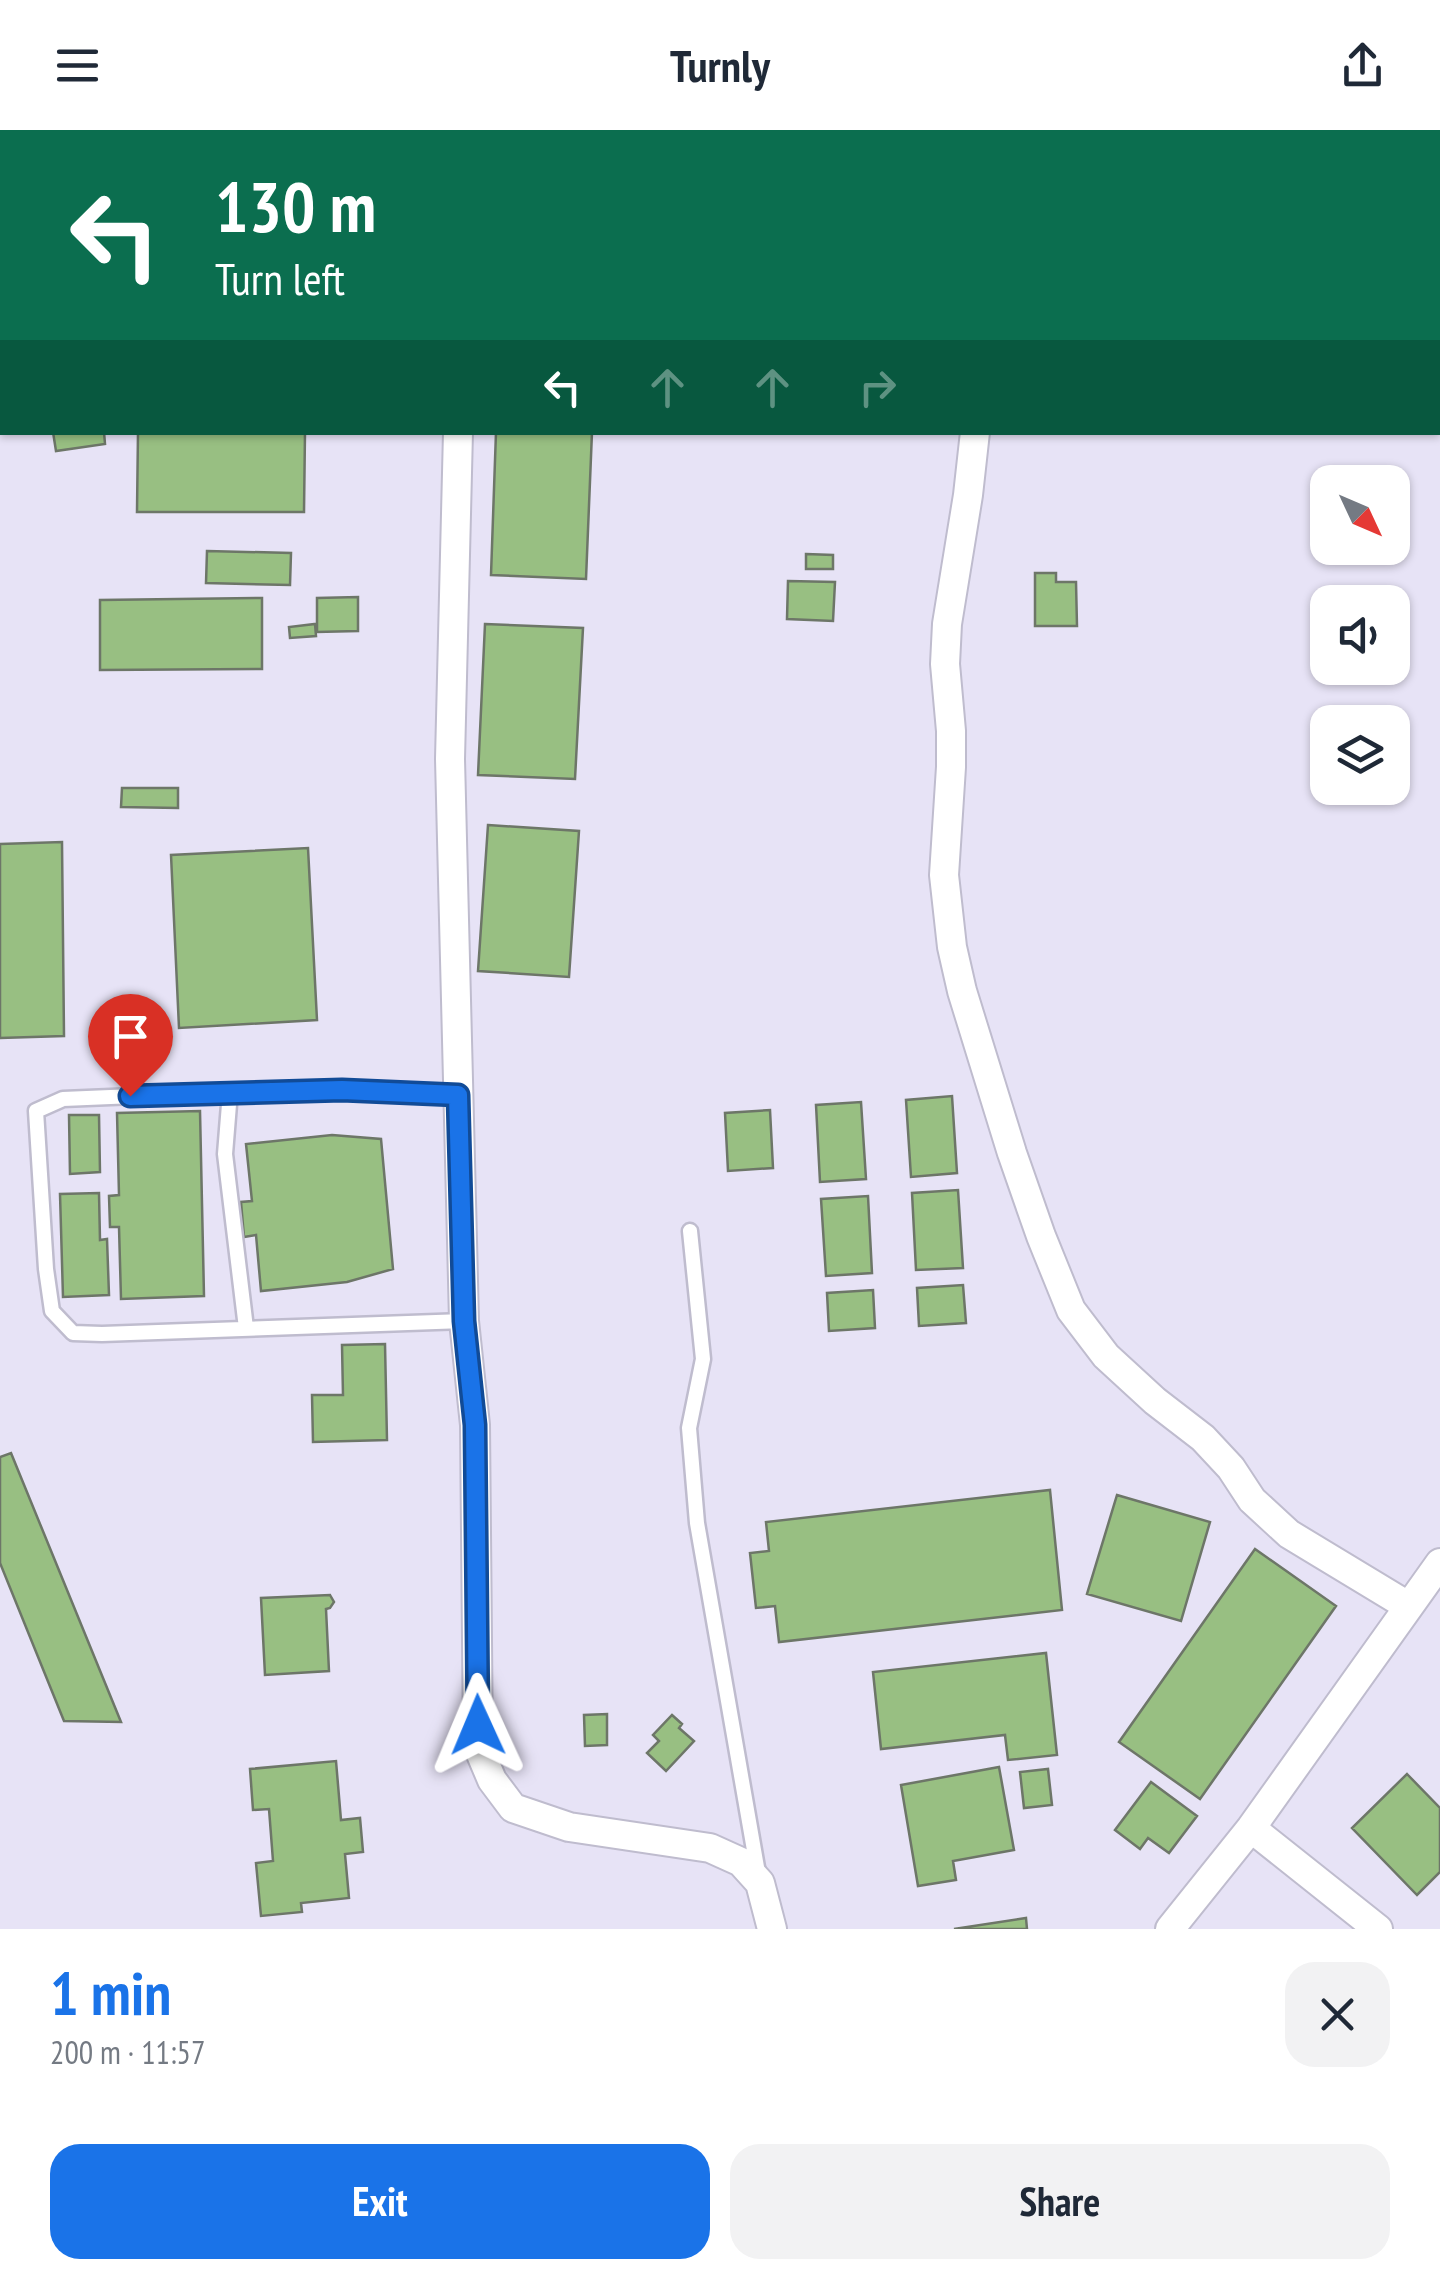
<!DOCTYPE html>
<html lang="en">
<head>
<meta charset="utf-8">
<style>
	:root { --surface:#fff; --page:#f2f2f3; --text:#1f2937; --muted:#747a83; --accent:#1a73e8 }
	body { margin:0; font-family:"PT Sans Narrow",sans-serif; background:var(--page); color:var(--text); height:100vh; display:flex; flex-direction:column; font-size:38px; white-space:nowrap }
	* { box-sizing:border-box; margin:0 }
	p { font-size:32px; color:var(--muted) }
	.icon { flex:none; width:55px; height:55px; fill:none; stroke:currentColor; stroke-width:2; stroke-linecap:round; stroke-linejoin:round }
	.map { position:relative; height:1799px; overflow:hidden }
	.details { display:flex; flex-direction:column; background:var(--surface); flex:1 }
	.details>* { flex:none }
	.guide { position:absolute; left:0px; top:0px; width:1440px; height:305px; box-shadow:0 2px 8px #0004; background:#0b6e4f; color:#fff; overflow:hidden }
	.needle { width:65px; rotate:134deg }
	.fabs { position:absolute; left:1310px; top:335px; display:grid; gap:20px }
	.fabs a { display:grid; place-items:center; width:100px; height:100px; border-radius:20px; background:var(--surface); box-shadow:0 2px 8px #0004; font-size:50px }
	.pin { position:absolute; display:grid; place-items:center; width:85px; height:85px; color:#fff; margin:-102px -42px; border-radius:50% 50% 50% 0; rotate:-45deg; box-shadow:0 0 10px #0007 }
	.pin .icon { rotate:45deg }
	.me { position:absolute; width:110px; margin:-55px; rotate:359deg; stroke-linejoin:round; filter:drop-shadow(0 0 8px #0008) }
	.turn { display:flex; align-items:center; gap:35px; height:210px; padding:0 50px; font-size:45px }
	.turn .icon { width:130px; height:130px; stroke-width:2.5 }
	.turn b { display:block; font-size:70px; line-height:85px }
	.lanes { display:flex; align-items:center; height:95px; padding:0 50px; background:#0003; justify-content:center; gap:50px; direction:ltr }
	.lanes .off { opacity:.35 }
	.round { display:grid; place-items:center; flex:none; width:105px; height:105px; border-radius:30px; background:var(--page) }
	.summary { display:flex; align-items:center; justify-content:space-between; height:170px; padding:0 50px }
	h1 { font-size:60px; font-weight:600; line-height:75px; color:var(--accent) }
	.action { display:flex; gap:20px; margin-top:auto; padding:20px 50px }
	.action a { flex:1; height:115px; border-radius:30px; background:var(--accent); color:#fff; font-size:40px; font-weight:600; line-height:115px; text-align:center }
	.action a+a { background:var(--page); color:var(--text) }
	header { display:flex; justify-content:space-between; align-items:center; height:130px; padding:0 50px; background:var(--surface); font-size:45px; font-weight:600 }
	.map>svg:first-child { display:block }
</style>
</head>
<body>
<header><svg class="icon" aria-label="menu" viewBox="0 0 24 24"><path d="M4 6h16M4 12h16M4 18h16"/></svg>Turnly<svg class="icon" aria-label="share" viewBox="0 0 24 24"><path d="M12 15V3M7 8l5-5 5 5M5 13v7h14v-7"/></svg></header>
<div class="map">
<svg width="1440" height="1799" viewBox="0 0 1440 1799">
	<rect width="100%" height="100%" fill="#e7e3f6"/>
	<path fill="#98bf82" stroke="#6d7668" stroke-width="2.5" d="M5 0H75V2H5Z
		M1018 0H1091V2H1017Z
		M1388 0H1440V9L1438 11V2H1389Z
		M53 302H104L105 314 56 321Z
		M138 302H305L304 382H137Z
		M496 302H592L586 449 491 445Z
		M207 421 291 423 290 455 206 453Z
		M806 424 833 425V439H806Z
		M1035 443H1056V452H1076L1077 496H1035Z
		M788 451 835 452 833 491 787 489Z
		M358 467V501L317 502V468Z
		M262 468V539L100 540V470Z
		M315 494 316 506 290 508 289 497Z
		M485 494 583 498 575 649 478 645Z
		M122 658H178V678L121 677Z
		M488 695 579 701 569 847 478 841Z
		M62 712 64 906 0 908V714Z
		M308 718 317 890 179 898 171 725Z
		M952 966 957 1043 911 1047 906 970Z
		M861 972 866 1049 820 1052 816 975Z
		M770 980 773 1038 728 1041 725 983Z
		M200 981 204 1166 121 1169 119 1097H110L109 1066 119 1065 117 983Z
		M69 985H99L100 1042 70 1044Z
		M332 1005 381 1009 393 1139 347 1152 261 1161 256 1105 244 1107 241 1072 252 1071 246 1014Z
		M958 1060 963 1138 916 1140 912 1063Z
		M99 1063 100 1110 107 1109 109 1165 63 1167 60 1064Z
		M868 1066 872 1143 826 1146 821 1069Z
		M963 1155 966 1193 919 1196 917 1158Z
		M873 1160 875 1198 829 1201 827 1163Z
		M385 1214 387 1310 313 1312 312 1265H343L342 1215Z
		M11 1323 121 1592 64 1591 0 1433V1327Z
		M1050 1360 1062 1480 779 1512 775 1476 756 1478 750 1423 769 1421 766 1392Z
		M1117 1365 1210 1392 1181 1491 1087 1464Z
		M1255 1419 1336 1476 1200 1669 1119 1612Z
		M330 1465 334 1472 330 1478 326 1479 329 1541 265 1545 261 1468Z
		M1046 1523 1057 1625 1008 1630 1005 1605 881 1619 873 1542Z
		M607 1584V1615L585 1616 584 1585Z
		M672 1585 682 1594 679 1598 694 1611 666 1641 647 1623 659 1611 653 1605Z
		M336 1631 341 1690 360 1688 363 1722 345 1724 349 1768 301 1773 302 1782 261 1786 256 1733 273 1731 269 1679 253 1680 250 1639Z
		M999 1637 1014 1720 953 1731 956 1750 918 1756 901 1655Z
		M1048 1639 1052 1675 1024 1678 1020 1642Z
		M1407 1644 1440 1678V1742L1417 1765 1352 1698Z
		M1151 1652 1197 1686 1169 1723 1148 1708 1140 1719 1115 1700Z
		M1026 1788 1027 1799H954Z"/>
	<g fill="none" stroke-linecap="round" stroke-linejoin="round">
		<g stroke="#bfbcce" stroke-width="19">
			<path id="service" d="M230 962 63 969 36 981 46 1139 52 1181 73 1203 102 1204 464 1191
				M690 1101 703 1229 689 1298 697 1393 758 1743
				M246 1198 225 1024 230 962 342 960 459 965"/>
		</g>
		<g stroke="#bfbcce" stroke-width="32">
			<path id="minor" d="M456 0V2
				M905 0 906 2
				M1438 157H1440
				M458 302 450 629 464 1191 475 1295 478 1617 492 1650 513 1678 569 1697 710 1718 741 1732 760 1753 772 1799
				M975 302 968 365 947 494 945 534 951 601V637L944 745 952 817 962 861 1012 1023 1041 1106 1071 1180 1106 1226 1155 1271 1203 1308 1231 1338 1252 1370 1289 1404 1408 1476
				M1251 1698 1378 1799
				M1170 1799 1251 1698 1440 1433"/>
		</g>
		<use href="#service" stroke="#fff" stroke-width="14"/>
		<use href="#minor" stroke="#fff" stroke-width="28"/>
	</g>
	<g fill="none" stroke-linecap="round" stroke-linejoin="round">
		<g stroke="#114b97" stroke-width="25">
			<path id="route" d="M130 966 342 960 458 965 464 1191 475 1295 478 1595"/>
		</g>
		<use href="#route" stroke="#1a73e8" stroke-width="18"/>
	</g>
</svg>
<div class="fabs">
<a><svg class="needle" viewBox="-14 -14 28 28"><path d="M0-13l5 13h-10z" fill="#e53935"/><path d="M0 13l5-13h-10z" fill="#747a83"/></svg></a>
<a><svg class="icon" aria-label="sound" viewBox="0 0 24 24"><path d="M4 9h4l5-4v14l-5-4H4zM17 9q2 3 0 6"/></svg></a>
<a><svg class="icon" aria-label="layers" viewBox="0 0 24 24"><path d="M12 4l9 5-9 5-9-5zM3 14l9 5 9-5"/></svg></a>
</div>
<div class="pin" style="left:130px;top:966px;background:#d93025"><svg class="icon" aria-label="arrive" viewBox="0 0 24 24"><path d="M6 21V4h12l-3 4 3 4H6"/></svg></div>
<svg class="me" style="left:478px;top:1595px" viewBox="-20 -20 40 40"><path d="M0-17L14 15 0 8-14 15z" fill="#1a73e8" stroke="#fff" stroke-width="4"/></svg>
<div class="guide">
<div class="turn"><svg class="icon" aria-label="left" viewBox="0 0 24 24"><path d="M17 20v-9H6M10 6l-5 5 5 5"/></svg><div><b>130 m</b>Turn left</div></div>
<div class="lanes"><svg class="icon" aria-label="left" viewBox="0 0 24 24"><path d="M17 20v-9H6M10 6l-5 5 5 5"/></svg><svg class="icon off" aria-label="ahead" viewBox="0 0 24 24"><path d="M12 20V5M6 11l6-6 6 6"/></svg><svg class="icon off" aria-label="ahead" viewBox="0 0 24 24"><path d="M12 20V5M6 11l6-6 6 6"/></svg><svg class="icon off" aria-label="right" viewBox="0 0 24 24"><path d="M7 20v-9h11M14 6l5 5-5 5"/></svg></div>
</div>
</div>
<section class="details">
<div class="summary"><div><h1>1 min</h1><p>200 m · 11:57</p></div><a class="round"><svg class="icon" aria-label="close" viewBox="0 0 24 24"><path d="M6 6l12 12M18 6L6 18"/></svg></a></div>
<div class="action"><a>Exit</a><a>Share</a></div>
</section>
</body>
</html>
